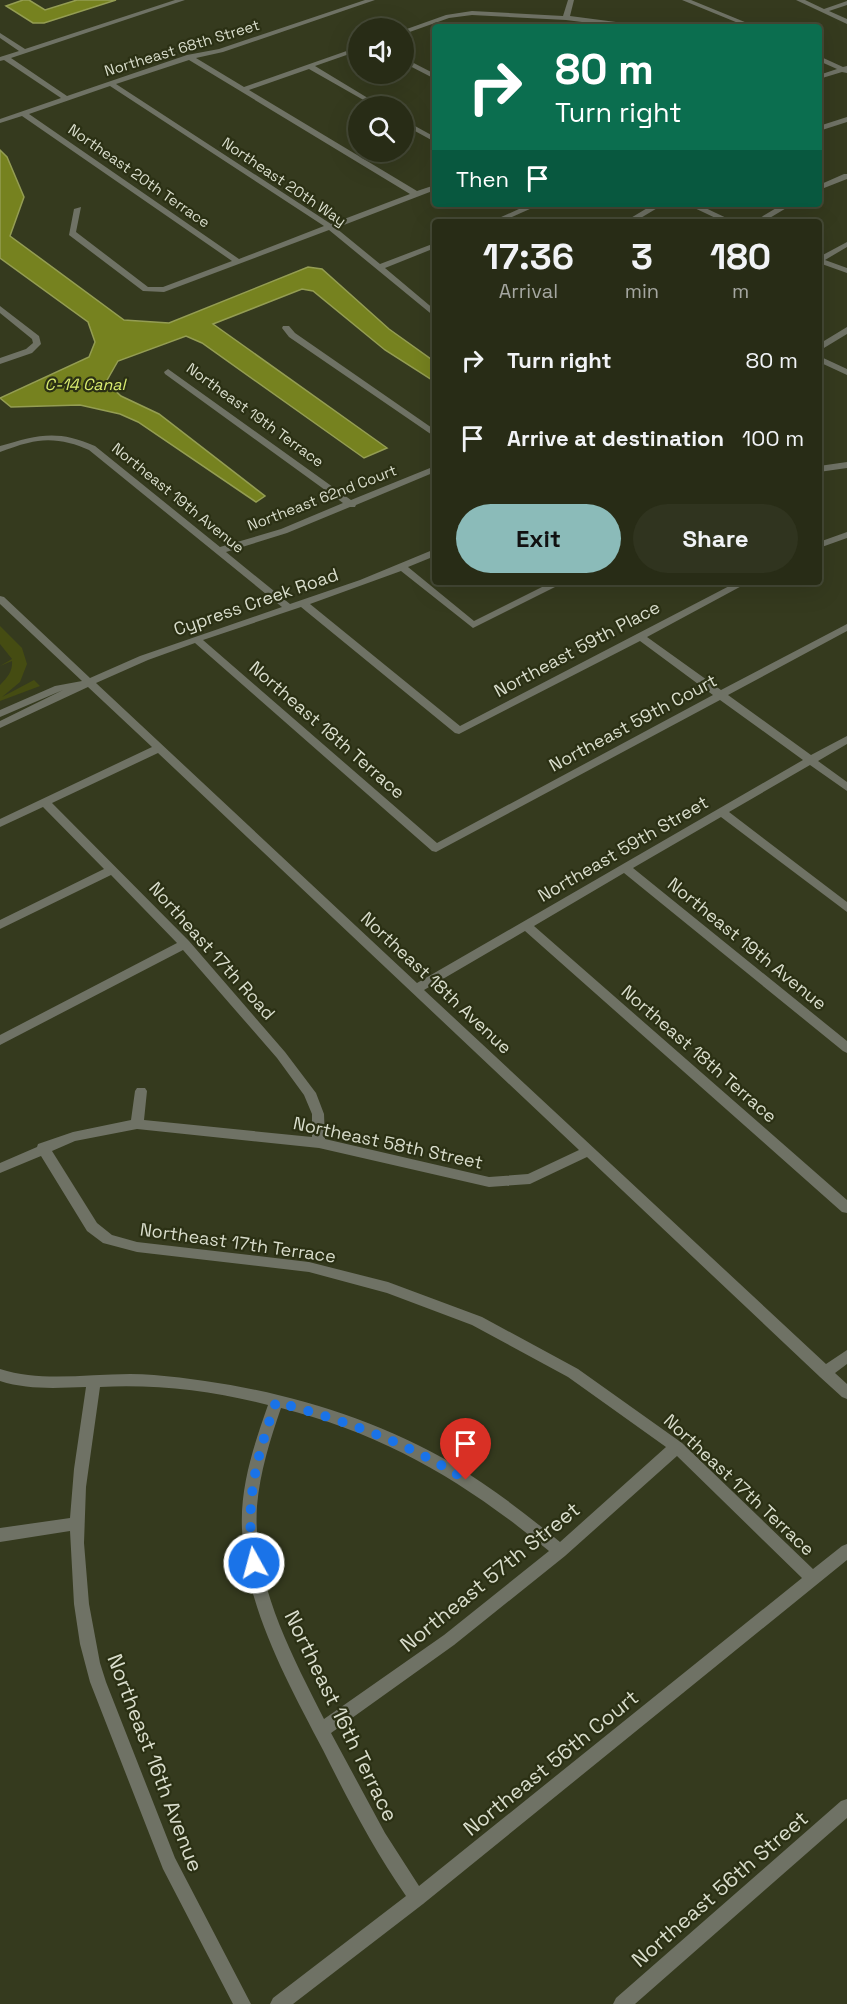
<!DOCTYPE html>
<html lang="en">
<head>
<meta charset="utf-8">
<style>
	:root { --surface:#282c16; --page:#30341f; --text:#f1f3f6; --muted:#a5a7a1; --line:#444835; --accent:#8bbbb9 }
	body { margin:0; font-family:"Space Grotesk",sans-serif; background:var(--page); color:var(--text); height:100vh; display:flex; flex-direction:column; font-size:22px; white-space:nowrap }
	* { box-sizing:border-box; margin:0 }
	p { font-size:20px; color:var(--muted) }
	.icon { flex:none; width:33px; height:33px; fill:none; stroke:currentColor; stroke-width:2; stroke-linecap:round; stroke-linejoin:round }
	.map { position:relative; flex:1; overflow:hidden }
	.side { position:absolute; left:432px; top:219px; width:390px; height:366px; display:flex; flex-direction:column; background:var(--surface); border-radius:6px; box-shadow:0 6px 24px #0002,0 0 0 2px var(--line) }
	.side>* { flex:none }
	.hud { position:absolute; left:432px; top:24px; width:390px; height:183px; border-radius:6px; box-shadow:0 6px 24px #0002,0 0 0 2px var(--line); background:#0b6e4f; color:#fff; overflow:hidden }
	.buttons { position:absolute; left:348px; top:18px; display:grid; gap:12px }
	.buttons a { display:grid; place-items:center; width:66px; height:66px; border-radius:50%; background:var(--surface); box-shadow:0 6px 24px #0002,0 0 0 2px var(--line); font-size:30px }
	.pin { position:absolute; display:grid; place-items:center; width:51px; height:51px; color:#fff; margin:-62px -26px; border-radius:50% 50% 50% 0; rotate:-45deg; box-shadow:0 0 6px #0007 }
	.pin .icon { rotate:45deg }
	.me { position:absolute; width:66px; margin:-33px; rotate:353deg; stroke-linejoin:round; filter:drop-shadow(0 0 4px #0008) }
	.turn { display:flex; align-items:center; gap:21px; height:126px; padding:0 24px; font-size:27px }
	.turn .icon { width:78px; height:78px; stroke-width:2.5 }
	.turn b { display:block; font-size:42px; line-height:51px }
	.then { display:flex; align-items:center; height:57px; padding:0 24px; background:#0003; gap:12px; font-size:22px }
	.eta { display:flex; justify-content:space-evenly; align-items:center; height:102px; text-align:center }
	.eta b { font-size:36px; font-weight:800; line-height:42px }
	.cta { display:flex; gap:12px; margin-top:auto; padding:12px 24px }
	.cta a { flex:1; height:69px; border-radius:36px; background:var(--accent); color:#111; font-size:24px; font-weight:800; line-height:69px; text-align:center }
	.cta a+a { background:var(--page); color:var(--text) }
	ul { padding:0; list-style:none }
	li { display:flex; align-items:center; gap:18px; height:78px; padding:0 24px }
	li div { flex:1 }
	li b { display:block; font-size:22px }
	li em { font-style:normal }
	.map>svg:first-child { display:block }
</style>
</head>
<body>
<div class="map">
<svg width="847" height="2004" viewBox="0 0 847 2004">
	<rect width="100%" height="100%" fill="#353a1e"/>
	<path fill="#454c12" d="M0 626 22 648 27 664 20 682 2 697 34 680 40 686 0 701V685C7 678 13 671 12 661L0 666 12 659 0 644Z"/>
	<path fill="#76821f" stroke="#949d53" stroke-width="1.5" d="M23 0H29L45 10 77 0H116L44 23H33L6 6Z
		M0 150 7 157 24 197 10 236 124 320 169 323 308 267 322 269 389 329 435 362V382L385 350 313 291 302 289 213 324 387 448 364 458 202 343 186 336 118 361 106 382 121 396 159 414 265 496 256 502 138 422 120 414 80 405 11 407 0 398 89 357 95 342 88 322 0 258Z"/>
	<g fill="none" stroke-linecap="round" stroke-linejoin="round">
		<path fill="#6f7265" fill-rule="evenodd" d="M175 0H185L11 58 67 96 187 55 219 49 365 0H375L223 52 196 58 244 87 358 47V51L315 66 381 106H374L309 69 249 90 417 191 435 185V190L336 228 380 264 435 243V248L385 268 435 310V317L329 230 164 292 143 291 69 235 74 209 81 207 76 232 148 287H163L232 261 22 116 0 123V119L61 98 4 60 0 61V57L19 51 0 38V33L25 49ZM189 60 410 194 331 224 116 84ZM110 86 324 226 239 259 29 114Z
			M568 0H574L570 16 639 25 642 27H622L566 20 472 15 449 18 404 34V30L446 15 472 11 563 16Z
			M682 0H691L757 27H748Z
			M796 0H805L824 9 847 1V5L829 11 847 19V24Z
			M819 56 843 67 847 66V73L842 72 819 79V75L837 69 819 61Z
			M404 58 435 74V79L404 63Z
			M847 117V122L819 131V126Z
			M404 120 435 137V142L404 125Z
			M844 174H847V179L819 190V185Z
			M530 204H541L501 222H490Z
			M654 204H664L634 222H624Z
			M686 204H697L735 222H724Z
			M783 204H793L763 222H753Z
			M847 242V247L825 260 847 268V273L819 263V257Z
			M0 306 39 336 41 344 32 353 0 364V358L26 349 33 343 32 339 0 313Z
			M283 326H289L295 333 435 430V437L289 337 282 328Z
			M847 327V334L819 351V344Z
			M819 356 847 369V375L819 362Z
			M168 369 351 500 435 466V472L356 505 355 507H350L287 533 226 552 290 604 360 580 435 549V556L408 567 474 621 552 582H565L473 628 401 571 310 604 460 726 737 582H749L647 637 721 690 847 624V631L728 695 811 755 847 736V744L818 761 847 782V791L810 765 729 812 847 902V912L721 817 633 868 847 1041V1053L843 1051 624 873 534 926 847 1200V1213L842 1212 525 931 424 990 826 1364 847 1350V1364L835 1373 847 1384V1399L842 1397 820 1377 587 1157 530 1184 489 1187 319 1148 137 1129 75 1141 52 1151 97 1223 112 1235 137 1242 309 1262 388 1282 482 1317 578 1369 682 1443 813 1569 842 1546 847 1544V1560L423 1904 293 2004H270L273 1998 406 1896C374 1850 348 1800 323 1750 287 1681 246 1608 242 1529 240 1486 254 1445 268 1405 213 1391 157 1384 100 1387L86 1487 84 1543 89 1604 100 1663 106 1682 175 1858 251 2004H233L163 1869 90 1682 80 1644 74 1604 70 1531 0 1542V1528L70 1518 74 1469 86 1387C57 1388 28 1390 0 1381V1369C50 1385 103 1370 154 1375 257 1384 363 1411 453 1464 491 1487 526 1514 560 1542L666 1447 568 1377 472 1325 387 1293 309 1272 137 1252 103 1243 87 1231 41 1156 0 1173V1163L37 1147 38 1144 73 1132 131 1120 135 1091 137 1088H145L147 1091 144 1120 312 1137V1114L304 1095 277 1058 183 950 0 1045V1035L177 943 111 875 0 929V920L104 869 43 807 0 827V819L152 747 88 687 0 728V721L63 690 0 717V710L55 686 82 681 0 604V596L4 597 90 678 140 656 282 607 89 450C70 441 48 437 28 443 18 445 9 449 0 452V446C37 435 57 429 95 446L220 547 281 529 343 503 165 374 164 372ZM301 607 455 733 459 734 640 641 713 695 437 843 203 640ZM195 643 432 851 436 852 720 700 803 760 417 983 96 683 148 660ZM158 753 579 1150 528 1174 489 1177 325 1139 324 1114 316 1093 285 1052 189 941 52 803ZM281 1408C387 1435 465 1482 549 1551L444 1635 324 1719C291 1653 252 1582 257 1506 260 1472 270 1440 281 1408ZM677 1456 802 1578 419 1886 385 1833 331 1733 454 1645 565 1556Z
			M847 462V468L819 472V466Z
			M847 532V538L819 548V542Z
			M847 1799V1818L635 2004H613L616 1998 841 1801Z"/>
	</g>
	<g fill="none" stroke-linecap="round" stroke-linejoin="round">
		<path stroke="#1a73e8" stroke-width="10" stroke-dasharray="0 18" d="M254 1563C244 1504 256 1458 276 1402 343 1420 407 1442 466 1480"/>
	</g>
	<g text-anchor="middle" stroke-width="4.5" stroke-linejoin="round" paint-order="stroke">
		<g font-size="15" fill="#d9ddcc" stroke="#2b3014">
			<text transform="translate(182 48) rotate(-17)" y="5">Northeast 68th Street</text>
			<text transform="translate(139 176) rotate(35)" y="5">Northeast 20th Terrace</text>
			<text transform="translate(284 182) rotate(34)" y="5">Northeast 20th Way</text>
			<text transform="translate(255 415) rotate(36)" y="5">Northeast 19th Terrace</text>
			<text transform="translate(178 498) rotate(39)" y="5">Northeast 19th Avenue</text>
			<text transform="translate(322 498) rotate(-21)" y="5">Northeast 62nd Court</text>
		</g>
		<g font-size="16" font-style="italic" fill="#daed71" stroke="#2b3014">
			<text x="85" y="390">C-14 Canal</text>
		</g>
		<g font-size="18" fill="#d9ddcc" stroke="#2b3014">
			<text transform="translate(256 602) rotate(-19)" y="6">Cypress Creek Road</text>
			<text transform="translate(577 649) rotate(-28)" y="6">Northeast 59th Place</text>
			<text transform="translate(633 723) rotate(-28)" y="6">Northeast 59th Court</text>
			<text transform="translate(327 730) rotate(41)" y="6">Northeast 18th Terrace</text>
			<text transform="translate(623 849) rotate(-30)" y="6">Northeast 59th Street</text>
			<text transform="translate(747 944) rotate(39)" y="6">Northeast 19th Avenue</text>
			<text transform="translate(212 951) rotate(48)" y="6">Northeast 17th Road</text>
			<text transform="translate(436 983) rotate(43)" y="6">Northeast 18th Avenue</text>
			<text transform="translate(699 1054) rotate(41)" y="6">Northeast 18th Terrace</text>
			<text transform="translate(388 1143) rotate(12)" y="6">Northeast 58th Street</text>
			<text transform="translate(238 1243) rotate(8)" y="6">Northeast 17th Terrace</text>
			<text transform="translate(739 1485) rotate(43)" y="6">Northeast 17th Terrace</text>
		</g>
		<g font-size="21" fill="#d9ddcc" stroke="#2b3014">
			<text transform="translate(490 1577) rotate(-39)" y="7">Northeast 57th Street</text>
			<text transform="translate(341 1716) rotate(64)" y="7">Northeast 16th Terrace</text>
			<text transform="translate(155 1763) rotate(69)" y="7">Northeast 16th Avenue</text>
			<text transform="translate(551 1763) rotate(-39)" y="7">Northeast 56th Court</text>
			<text transform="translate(720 1889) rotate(-41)" y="7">Northeast 56th Street</text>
		</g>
	</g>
</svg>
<div class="buttons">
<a><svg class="icon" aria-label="sound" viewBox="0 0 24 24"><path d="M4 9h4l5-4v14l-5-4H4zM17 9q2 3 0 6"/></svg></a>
<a><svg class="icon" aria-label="search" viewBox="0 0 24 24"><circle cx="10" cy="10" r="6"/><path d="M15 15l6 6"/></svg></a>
</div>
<div class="pin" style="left:466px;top:1480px;background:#d93025"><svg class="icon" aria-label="arrive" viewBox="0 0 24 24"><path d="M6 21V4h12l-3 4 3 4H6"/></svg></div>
<svg class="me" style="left:254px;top:1563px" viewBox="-20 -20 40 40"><circle r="17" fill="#1a73e8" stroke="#fff" stroke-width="3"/><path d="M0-11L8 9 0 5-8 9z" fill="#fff"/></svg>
<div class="hud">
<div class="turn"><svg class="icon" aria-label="right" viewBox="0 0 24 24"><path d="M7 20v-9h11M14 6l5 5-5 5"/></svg><div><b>80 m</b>Turn right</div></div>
<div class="then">Then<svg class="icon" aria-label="arrive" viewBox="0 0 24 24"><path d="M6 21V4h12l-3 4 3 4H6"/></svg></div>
</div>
<section class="side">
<div class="eta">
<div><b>17:36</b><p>Arrival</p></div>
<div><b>3</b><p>min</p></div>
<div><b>180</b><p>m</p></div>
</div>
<ul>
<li><svg class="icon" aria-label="right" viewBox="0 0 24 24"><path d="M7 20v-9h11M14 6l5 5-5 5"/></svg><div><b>Turn right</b></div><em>80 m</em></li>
<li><svg class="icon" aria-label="arrive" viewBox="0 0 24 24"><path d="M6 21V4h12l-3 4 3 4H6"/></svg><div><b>Arrive at destination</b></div><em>100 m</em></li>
</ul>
<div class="cta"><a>Exit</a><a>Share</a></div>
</section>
</div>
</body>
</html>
